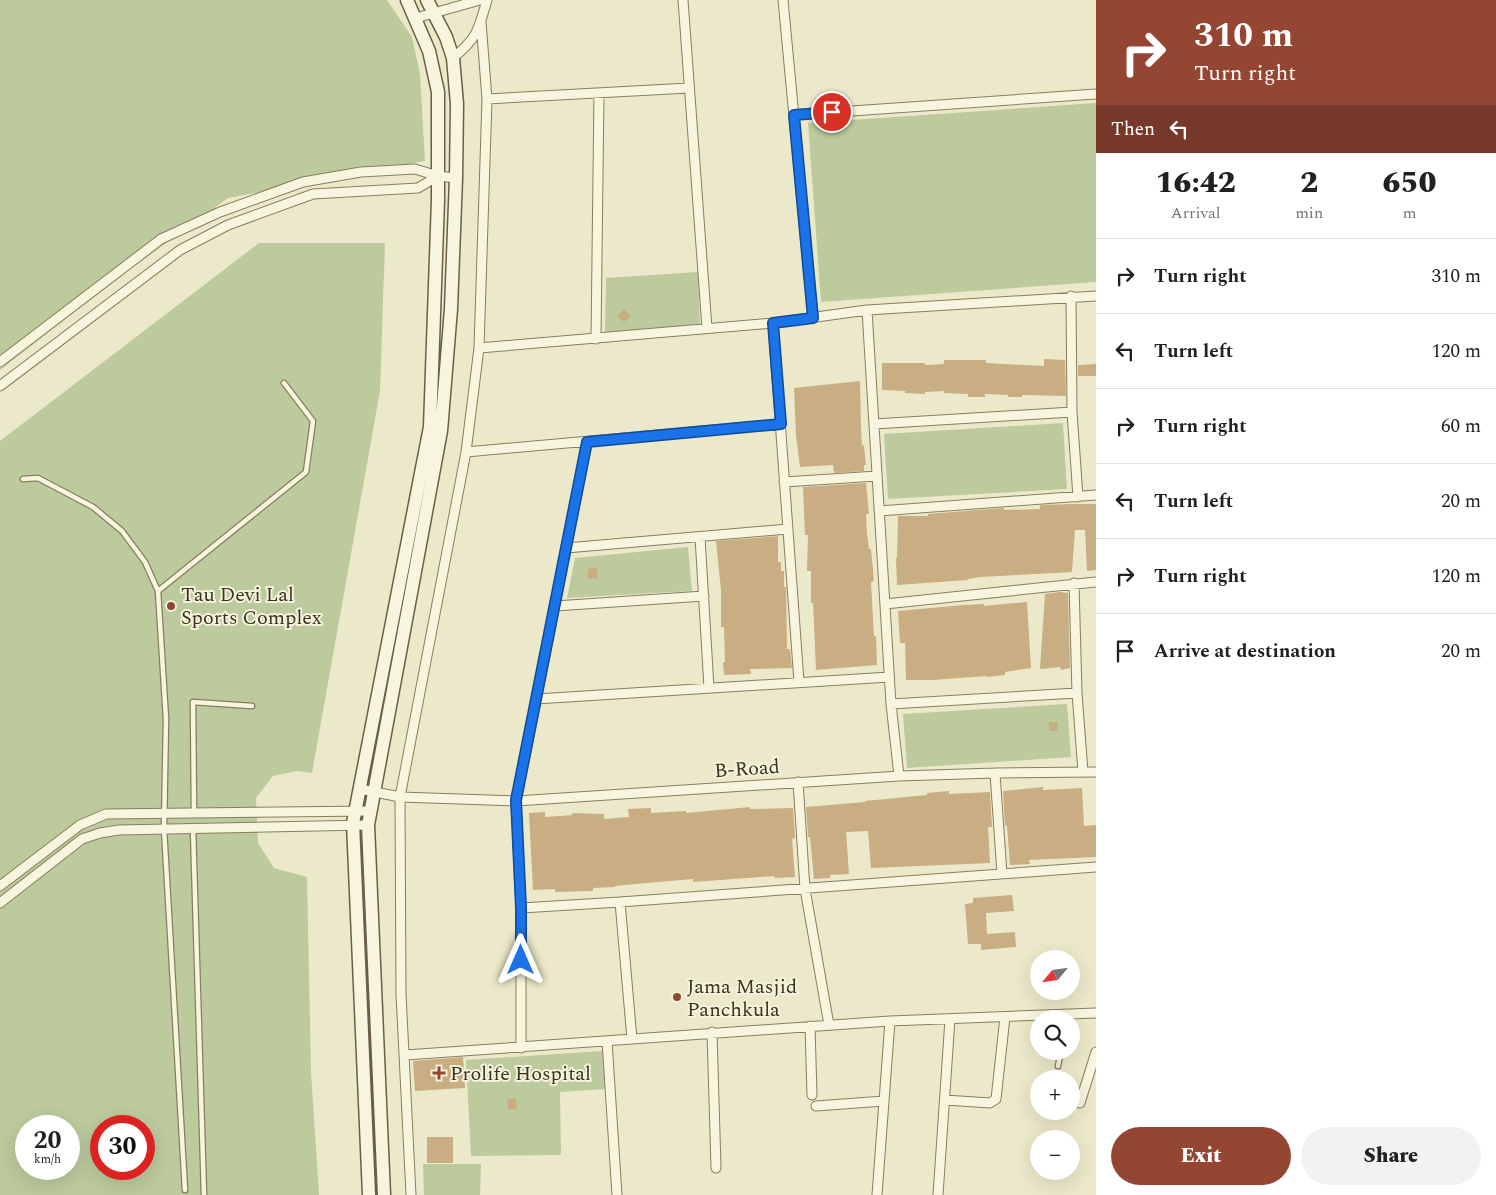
<!DOCTYPE html>
<html lang="en">
<head>
<meta charset="utf-8">
<style>
	:root { --surface:#fff; --page:#f2f2f2; --text:#202124; --muted:#757577; --line:#e0e0e0; --accent:#944633 }
	body { margin:0; font-family:Spectral,serif; background:var(--page); color:var(--text); height:100vh; display:flex; flex-direction:column; font-size:19px; white-space:nowrap }
	* { box-sizing:border-box; margin:0 }
	p { font-size:16px; color:var(--muted) }
	.icon { flex:none; width:28px; height:28px; fill:none; stroke:currentColor; stroke-width:2; stroke-linecap:round; stroke-linejoin:round }
	.map { position:relative; flex:1; overflow:hidden }
	.details { display:flex; flex-direction:column; background:var(--surface); width:400px }
	.details>* { flex:none }
	.top-card { background:#944633; color:#fff; overflow:hidden }
	.needle { width:32px; rotate:241deg }
	.fabs { position:absolute; left:1030px; top:950px; display:grid; gap:10px }
	.fabs a { display:grid; place-items:center; width:50px; height:50px; border-radius:50%; background:var(--surface); box-shadow:0 5px 20px #0002; font-size:25px }
	.speed { position:absolute; left:15px; top:1115px; display:flex; gap:10px; font-size:25px; font-weight:700; text-align:center }
	.speed>* { display:grid; place-content:center; width:65px; height:65px; border-radius:50%; background:var(--surface); box-shadow:0 5px 20px #0002; line-height:1 }
	.speed small { font-size:12px; font-weight:400 }
	.speed .limit { border:8px solid #d22; background:#fff; color:#111 }
	.pin { position:absolute; display:grid; place-items:center; width:42px; height:42px; color:#fff; margin:-21px; border:2px solid #fff; border-radius:50%; box-shadow:0 1px 5px #0007 }
	.me { position:absolute; width:55px; margin:-28px; rotate:0deg; stroke-linejoin:round; filter:drop-shadow(0 0 4px #0008) }
	.turn { display:flex; align-items:center; gap:18px; height:105px; padding:0 15px; font-size:22px }
	.turn .icon { width:65px; height:65px; stroke-width:2.5 }
	.turn b { display:block; font-size:35px; line-height:42px }
	.then { display:flex; align-items:center; height:48px; padding:0 15px; background:#0003; gap:10px; font-size:19px }
	.eta { display:flex; justify-content:space-evenly; align-items:center; height:85px; text-align:center }
	.eta b { font-size:30px; font-weight:800; line-height:35px }
	.action { display:flex; gap:10px; margin-top:auto; padding:10px 15px }
	.action a { flex:1; height:58px; border-radius:30px; background:var(--accent); color:#fff; font-size:20px; font-weight:800; line-height:58px; text-align:center }
	.action a+a { background:var(--page); color:var(--text) }
	ul { padding:0; list-style:none }
	li { display:flex; align-items:center; gap:15px; height:75px; padding:0 15px; border-top:1px solid var(--line) }
	li div { flex:1 }
	li b { display:block; font-size:19px }
	li em { font-style:normal }
	main { display:flex; flex:1; min-height:0 }
	.map>svg:first-child { display:block }
</style>
</head>
<body>
<main>
<div class="map">
<svg width="1096" height="1195" viewBox="0 0 1096 1195">
	<rect width="100%" height="100%" fill="#ece9ca"/>
	<path fill="#bcca9e" fill-rule="evenodd" d="M0 0H387L412 37 420 74 425 161 228 198 128 271 0 370Z
		M1096 103V282L821 302 808 123Z
		M259 243H385L380 391 312 773 297 771 273 776 256 798 258 843 274 868 307 877 311 1072 319 1195H0V441ZM26 1126H69V1169H26ZM101 1126H144V1169H101Z
		M698 272 700 324 605 333 606 278Z
		M1063 423 1067 489 888 499 884 434Z
		M688 547 692 591 567 598 575 558Z
		M1067 704 1071 757 907 768 903 714Z
		M602 1051 606 1089 560 1092 561 1155 471 1156 466 1060Z
		M423 1164H481L480 1195H424Z"/>
	<path fill="#c8ae82" d="M624 309 631 316 624 322 617 316Z
		M1044 359 1065 360 1066 396 1022 395V397H1008V395L985 394V397H968V394L944 393V391L925 392V394L905 393V391L882 390V363H925V365L944 364V360H986V363L1044 366Z
		M1096 364V376H1078V365Z
		M860 381 861 428 862 446 864 445 866 465H864V471L834 473 833 465 800 467 796 435 794 388Z
		M866 483 869 514H866L867 534 869 549H871L874 581 871 582 874 636H876L877 665 816 670 813 603H811V571H807L808 535H805L803 487Z
		M1072 504H1096V570L1087 571 1085 530H1075L1072 572 980 577 968 579V580L897 585 896 558H897L898 516H928V514L1002 508H1004V510L1040 509V505Z
		M778 536V562H781V571H784V587H786L787 649H790L792 668 750 669 751 674 724 675 723 662H725L724 627H721V590L716 541Z
		M597 568 598 578 588 579V569Z
		M1060 592 1068 593 1070 668 1061 670 1060 667 1040 669 1045 594Z
		M1027 602 1031 668 1005 672V675L987 677V676L932 680H906L905 643H900L898 611 964 605 984 604V606Z
		M1049 722H1058L1057 731H1049Z
		M1043 787V790L1082 788 1084 826 1096 825V857L1029 860 1030 864 1010 865 1007 825 1005 826 1003 791Z
		M949 791V794L990 792 992 827H988L990 863 871 868 868 831 846 832 849 874 830 875V878L814 879 810 837H808L806 807 865 802V801L927 795V793Z
		M750 807V809L793 808 795 838 792 839 795 877 775 878 774 876 693 882V879L635 884 615 886V887L593 888V891L555 892V889L533 890 529 813 545 812V817L573 815 572 813 604 814V819L629 817 628 809 651 808V813L686 811V813Z
		M1012 895 1014 911 986 913 987 934 1015 932 1016 947 981 950V944H968L965 904 973 903V898Z
		M463 1057 465 1088 415 1091 413 1061Z
		M516 1098 517 1109H508L507 1099Z
		M427 1137H453V1163H427Z"/>
	<g fill="none" stroke-linecap="round" stroke-linejoin="round">
		<g stroke="#887e5f" stroke-width="7">
			<path id="lane" d="M23 479 38 478 93 507 122 531 145 562 158 591 166 719 164 829 185 1190
				M158 591 306 472 313 421 284 383
				M194 813 193 702 252 706
				M193 829 204 1195
				M1058 1066 1061 1051"/>
		</g>
		<g stroke="#887e5f" stroke-width="11">
			<path id="street" d="M683 0 707 328
				M783 0 813 318
				M416 18 480 0
				M453 58C478 37 478 31 487 0
				M487 99 689 88
				M794 115 1096 94
				M1071 296 1072 412 1078 497
				M867 310 891 704 899 776
				M773 323 799 682
				M596 339 599 93
				M479 348 773 323 867 310 1096 296
				M0 362 161 239 220 212 303 182 361 172 415 169 438 176 456 178
				M0 386 180 250 228 225 313 194 418 188 438 176
				M874 424 1072 412
				M466 452 781 424
				M784 482 877 476
				M879 511 1096 495
				M700 537 709 688
				M566 548 788 529
				M1074 583 1077 693 1083 772
				M885 604 1096 582
				M555 606 704 596
				M536 699 889 677
				M891 704 1077 693
				M995 773 1002 874
				M798 782 805 889 829 1025
				M360 789 400 797 516 801 899 776 995 773 1096 772
				M0 886 80 825 106 814 371 811
				M620 902 632 1039
				M0 903 82 839 100 833 119 830 368 825
				M521 908 620 902 1096 867
				M810 1026 812 1095
				M712 1032 716 1168
				M607 1041 617 1195
				M521 1048V908L516 801 587 442
				M405 1055 890 1021 1096 1013
				M945 1100 990 1103 996 1099 1005 1017
				M1080 1103 1096 1052
				M816 1106 884 1101
				M411 1195 401 994 400 797 466 452 479 348 487 99 481 22
				M877 1195 890 1021
				M938 1195 950 1019"/>
		</g>
		<g stroke="#6a5f42" stroke-width="15">
			<path id="secondary" d="M369 1195 353 823 430 427 438 200V92L429 51 407 0
				M384 1195 368 825 441 431 451 309 456 178 457 104 453 58 446 37 427 0"/>
		</g>
		<use href="#lane" stroke="#f7f5dd" stroke-width="4.5"/>
		<use href="#street" stroke="#f7f5dd" stroke-width="9"/>
		<use href="#secondary" stroke="#f7f5dd" stroke-width="12"/>
	</g>
	<g fill="none" stroke-linecap="round" stroke-linejoin="round">
		<g stroke="#114b97" stroke-width="12">
			<path id="route" d="M521 960V908L516 800 587 442 781 424 773 323 813 318 794 115 832 112"/>
		</g>
		<use href="#route" stroke="#1a73e8" stroke-width="9"/>
	</g>
	<g fill="#944633" stroke="#f4f2d9" stroke-width="2">
		<circle cx="171" cy="606" r="5"/>
		<circle cx="677" cy="997" r="5"/>
		<path d="M436.5 1065.5h5v5h5v5h-5v5h-5v-5h-5v-5h5z"/>
	</g>
	<g text-anchor="middle" stroke-width="4" stroke-linejoin="round" paint-order="stroke">
		<g font-size="20" fill="#3a3222" stroke="#f4f2d9" text-anchor="start">
			<text x="181" y="601">Tau Devi Lal<tspan x="181" dy="23">Sports Complex</tspan></text>
			<text x="687" y="993">Jama Masjid<tspan x="687" dy="23">Panchkula</tspan></text>
			<text x="450" y="1080">Prolife Hospital</text>
		</g>
		<g font-size="20" fill="#3a3222" stroke="#f4f2d9">
			<text transform="translate(747 768) rotate(-4)" y="7">B-Road</text>
		</g>
	</g>
</svg>
<div class="fabs">
<a><svg class="needle" viewBox="-14 -14 28 28"><path d="M0-13l5 13h-10z" fill="#e53935"/><path d="M0 13l5-13h-10z" fill="#757577"/></svg></a>
<a><svg class="icon" aria-label="search" viewBox="0 0 24 24"><circle cx="10" cy="10" r="6"/><path d="M15 15l6 6"/></svg></a>
<a>+</a>
<a>−</a>
</div>
<div class="speed"><div>20<small>km/h</small></div><div class="limit">30</div></div>
<div class="pin" style="left:832px;top:112px;background:#d93025"><svg class="icon" aria-label="arrive" viewBox="0 0 24 24"><path d="M6 21V4h12l-3 4 3 4H6"/></svg></div>
<svg class="me" style="left:521px;top:960px" viewBox="-20 -20 40 40"><path d="M0-17L14 15 0 8-14 15z" fill="#1a73e8" stroke="#fff" stroke-width="4"/></svg>
</div>
<section class="details">
<div class="top-card">
<div class="turn"><svg class="icon" aria-label="right" viewBox="0 0 24 24"><path d="M7 20v-9h11M14 6l5 5-5 5"/></svg><div><b>310 m</b>Turn right</div></div>
<div class="then">Then<svg class="icon" aria-label="left" viewBox="0 0 24 24"><path d="M17 20v-9H6M10 6l-5 5 5 5"/></svg></div>
</div>
<div class="eta">
<div><b>16:42</b><p>Arrival</p></div>
<div><b>2</b><p>min</p></div>
<div><b>650</b><p>m</p></div>
</div>
<ul>
<li><svg class="icon" aria-label="right" viewBox="0 0 24 24"><path d="M7 20v-9h11M14 6l5 5-5 5"/></svg><div><b>Turn right</b></div><em>310 m</em></li>
<li><svg class="icon" aria-label="left" viewBox="0 0 24 24"><path d="M17 20v-9H6M10 6l-5 5 5 5"/></svg><div><b>Turn left</b></div><em>120 m</em></li>
<li><svg class="icon" aria-label="right" viewBox="0 0 24 24"><path d="M7 20v-9h11M14 6l5 5-5 5"/></svg><div><b>Turn right</b></div><em>60 m</em></li>
<li><svg class="icon" aria-label="left" viewBox="0 0 24 24"><path d="M17 20v-9H6M10 6l-5 5 5 5"/></svg><div><b>Turn left</b></div><em>20 m</em></li>
<li><svg class="icon" aria-label="right" viewBox="0 0 24 24"><path d="M7 20v-9h11M14 6l5 5-5 5"/></svg><div><b>Turn right</b></div><em>120 m</em></li>
<li><svg class="icon" aria-label="arrive" viewBox="0 0 24 24"><path d="M6 21V4h12l-3 4 3 4H6"/></svg><div><b>Arrive at destination</b></div><em>20 m</em></li>
</ul>
<div class="action"><a>Exit</a><a>Share</a></div>
</section>
</main>
</body>
</html>
